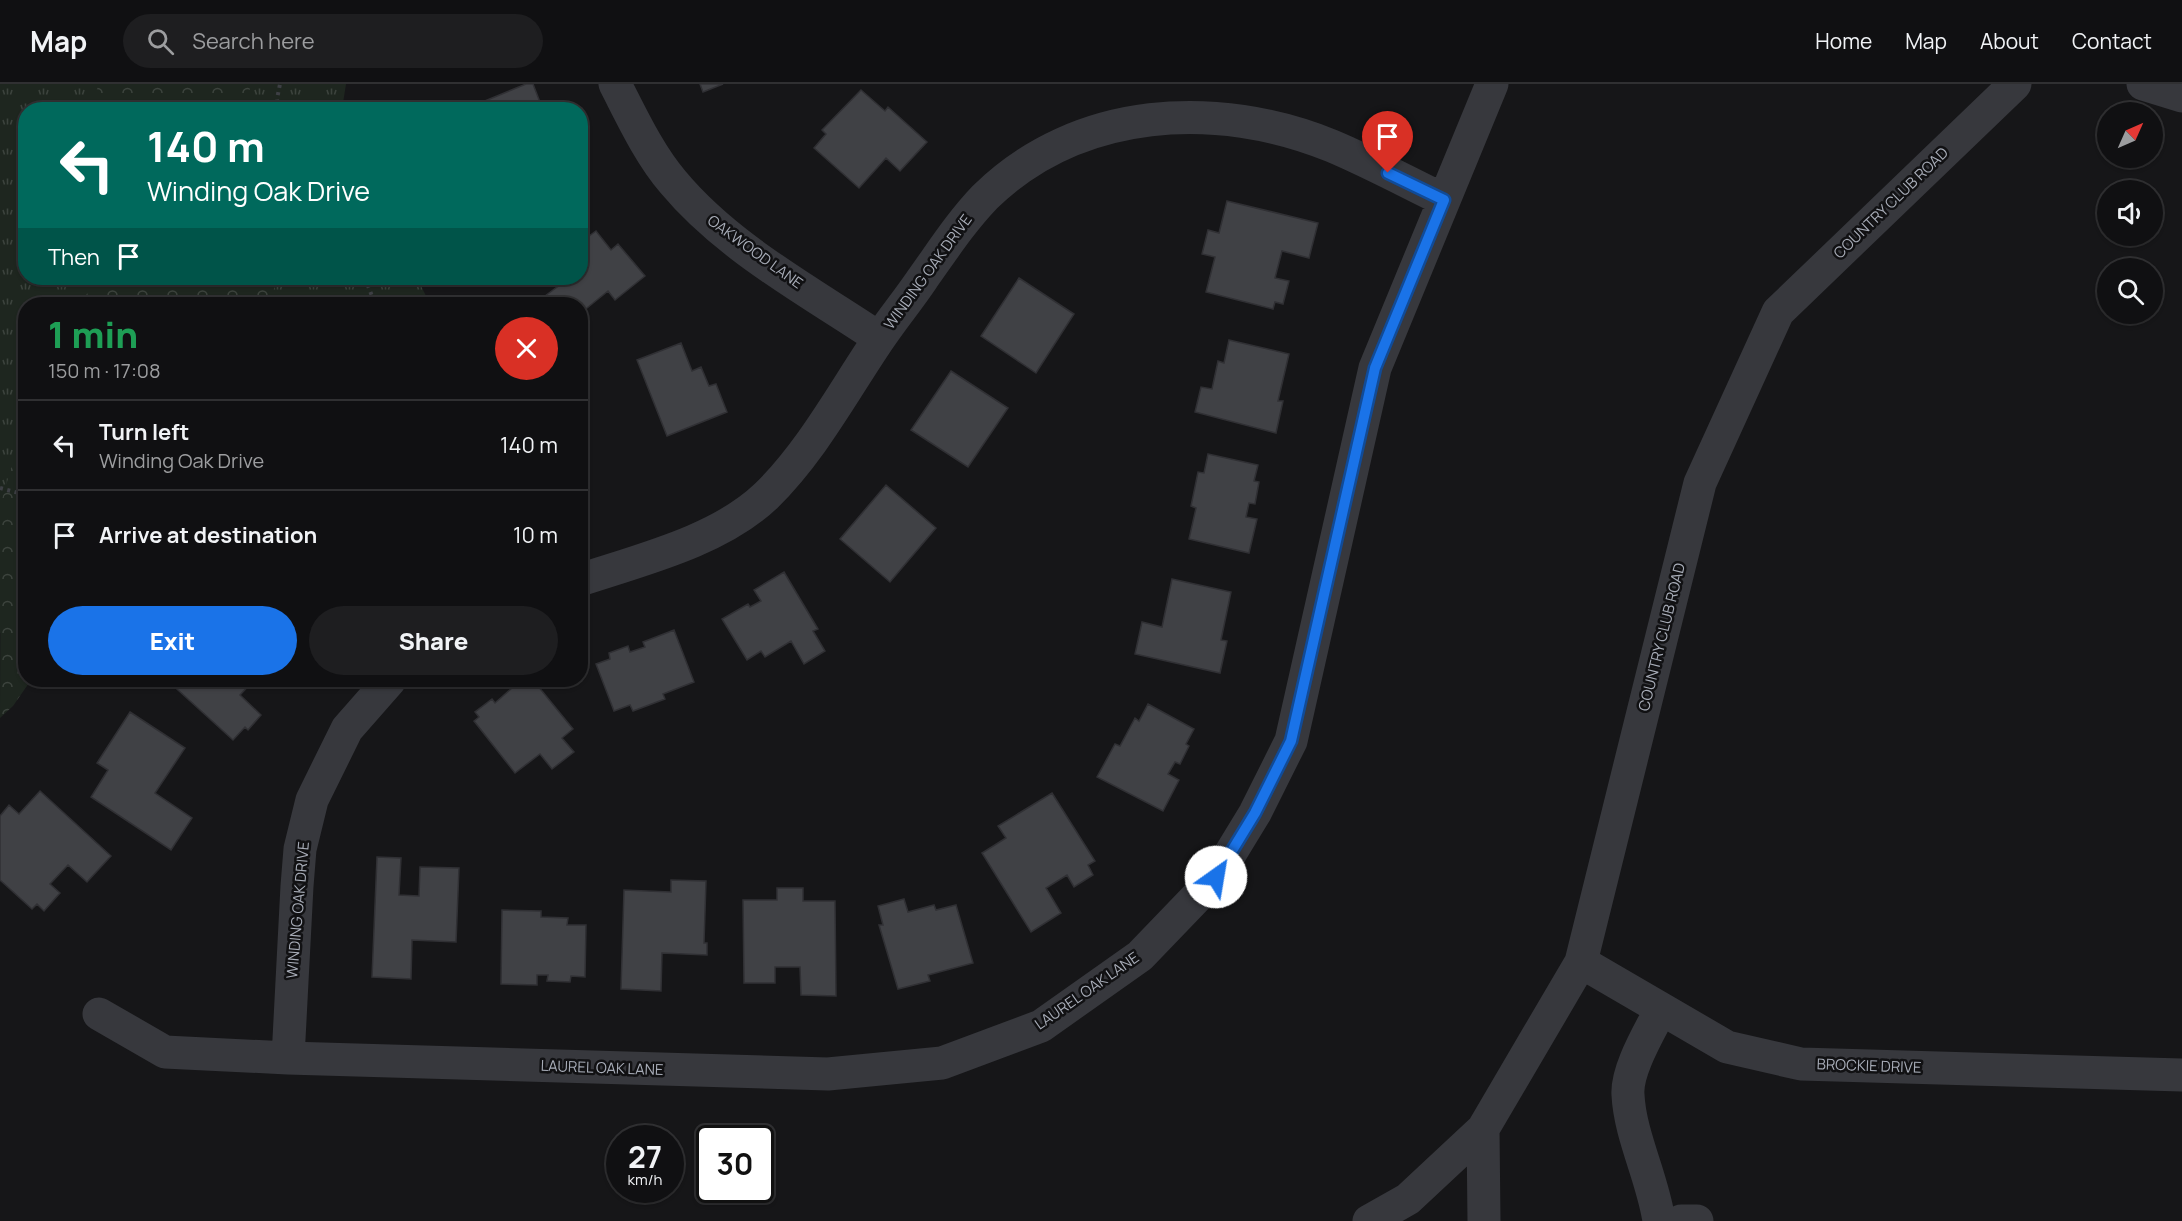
<!DOCTYPE html>
<html lang="en">
<head>
<meta charset="utf-8">
<style>
	:root { --surface:#101012; --page:#1e1e20; --text:#f1f3f6; --muted:#9c9d9f; --line:#303032; --accent:#1a73e8 }
	body { margin:0; font-family:Manrope,sans-serif; background:var(--page); color:var(--text); height:100vh; display:flex; flex-direction:column; font-size:22px; white-space:nowrap }
	* { box-sizing:border-box; margin:0 }
	p { font-size:20px; color:var(--muted) }
	.icon { flex:none; width:33px; height:33px; fill:none; stroke:currentColor; stroke-width:2; stroke-linecap:round; stroke-linejoin:round }
	.map { position:relative; flex:1; overflow:hidden }
	.details { position:absolute; left:18px; top:213px; width:570px; height:390px; display:flex; flex-direction:column; background:var(--surface); border-radius:24px; box-shadow:0 2px 4px #0004,0 0 0 2px var(--line) }
	.details>* { flex:none }
	.top-card { position:absolute; left:18px; top:18px; width:570px; height:183px; border-radius:24px; box-shadow:0 2px 4px #0004,0 0 0 2px var(--line); background:#00695c; color:#fff; overflow:hidden }
	.needle { width:39px; rotate:45deg }
	.buttons { position:absolute; left:2097px; top:18px; display:grid; gap:12px }
	.buttons a { display:grid; place-items:center; width:66px; height:66px; border-radius:50%; background:var(--surface); box-shadow:0 2px 4px #0004,0 0 0 2px var(--line); font-size:30px }
	.speed { position:absolute; left:606px; top:1041px; display:flex; gap:12px; font-size:30px; font-weight:700; text-align:center }
	.speed>* { display:grid; place-content:center; width:78px; height:78px; border-radius:50%; background:var(--surface); box-shadow:0 2px 4px #0004,0 0 0 2px var(--line); line-height:1 }
	.speed small { font-size:15px; font-weight:400 }
	.speed .limit { border:3px solid #111; border-radius:9px; background:#fff; color:#111 }
	.pin { position:absolute; display:grid; place-items:center; width:51px; height:51px; color:#fff; margin:-62px -26px; border-radius:50% 50% 50% 0; rotate:-45deg; box-shadow:0 0 6px #0007 }
	.pin .icon { rotate:45deg }
	.me { position:absolute; width:66px; margin:-33px; rotate:32deg; stroke-linejoin:round; filter:drop-shadow(0 0 4px #0008) }
	.turn { display:flex; align-items:center; gap:21px; height:126px; padding:0 30px; font-size:27px }
	.turn .icon { width:78px; height:78px; stroke-width:2.5 }
	.turn b { display:block; font-size:42px; line-height:51px }
	.then { display:flex; align-items:center; height:57px; padding:0 30px; background:#0003; gap:12px; font-size:22px }
	.round { display:grid; place-items:center; flex:none; width:63px; height:63px; border-radius:32px; background:var(--page) }
	.summary { display:flex; align-items:center; justify-content:space-between; height:102px; padding:0 30px }
	h1 { font-size:36px; font-weight:800; line-height:45px; color:#1e9e55 }
	.button { display:flex; gap:12px; margin-top:auto; padding:12px 30px }
	.button a { flex:1; height:69px; border-radius:36px; background:var(--accent); color:#fff; font-size:24px; font-weight:800; line-height:69px; text-align:center }
	.button a+a { background:var(--page); color:var(--text) }
	ul { padding:0; list-style:none }
	li { display:flex; align-items:center; gap:18px; height:90px; padding:0 30px; border-top:2px solid var(--line) }
	li div { flex:1 }
	li b { display:block; font-size:22px }
	li em { font-style:normal }
	header { display:flex; align-items:center; gap:36px; box-sizing:border-box; height:84px; padding:0 30px; background:var(--surface); border-bottom:2px solid var(--line) }
	header strong { font-size:28px }
	nav { display:flex; gap:33px; margin-inline-start:auto; font-size:21px }
	.search { width:420px; height:54px; background:var(--page); display:flex; align-items:center; gap:15px; box-sizing:border-box; padding:0 21px; border-radius:33px; color:var(--muted); font-size:22px }
	.map>svg:first-child { display:block }
</style>
</head>
<body>
<header>
<strong>Map</strong>
<div class="search"><svg class="icon" aria-label="search" viewBox="0 0 24 24"><circle cx="10" cy="10" r="6"/><path d="M15 15l6 6"/></svg>Search here</div>
<nav><a>Home</a><a>Map</a><a>About</a><a>Contact</a></nav>
</header>
<div class="map">
<svg width="2182" height="1137" viewBox="0 0 2182 1137">
	<defs>
		<pattern id="grass-tufts" width="24" height="20" patternUnits="userSpaceOnUse" patternTransform="scale(1.5)"><rect width="24" height="20" fill="#1e261f"/><path d="M3 7l-1-3M5 7V3M7 7l1-3M15 17l-1-3M17 17v-4M19 17l1-3" fill="none" stroke="#3c433d"/></pattern>
		<pattern id="forest-crowns" width="20" height="18" patternUnits="userSpaceOnUse" patternTransform="scale(1.5)"><rect width="20" height="18" fill="#1e261f"/><path d="M2 6a3 3 0 1 1 6 0M12 15a3 3 0 1 1 6 0" fill="none" stroke="#3c433d"/></pattern>
	</defs>
	<rect width="100%" height="100%" fill="#161618"/>
	<path fill="url(#grass-tufts)" d="M0 0H346L342 25 26 26V194H417L430 220H26L25 539 0 549Z"/>
	<path fill="url(#forest-crowns)" d="M99 0H249L253 25H104L96 8Z
		M96 194H279L267 220H81Z
		M25 335 26 596H31L13 622 0 634 1 419Z"/>
	<path fill="#404145" stroke="#303034" stroke-width="1.5" d="M526 0H533L543 26H463Z
		M700 0H723L703 8Z
		M861 6 885 27 888 23 927 58 900 87 886 74 859 104 814 64 826 50 822 46Z
		M1227 117 1318 139 1309 174 1282 167 1275 194 1289 197 1283 220 1275 218 1273 225 1206 208 1215 173 1202 170 1208 146 1219 149Z
		M580 136 589 152 596 147 611 166 618 160 645 192 615 216 608 207 582 228 580 220H552L545 212 561 200 556 194H580Z
		M1019 194 1074 230 1036 289 981 252Z
		M1229 256 1289 270 1278 317H1283L1276 349 1195 328 1201 303 1212 305 1218 277 1224 279Z
		M681 259 692 287 701 283 709 302 716 300 727 328 667 352 637 276Z
		M951 287 1008 324 968 383 911 346Z
		M1208 370 1258 381 1254 397 1259 398 1255 420 1249 419 1246 433 1257 435 1249 469 1189 455 1196 424 1191 422 1198 388 1204 389Z
		M886 401 936 444 890 498 840 455Z
		M784 488 818 545 813 547 825 567 804 580 791 557 765 573 761 567 747 576 722 535 748 520 750 523 761 517 754 506Z
		M1172 495 1231 508 1221 556 1227 557 1220 589 1135 570 1142 538 1162 543Z
		M674 546 694 598 663 610 665 615 633 627 630 621 614 627 596 580 610 575 609 569 628 562 630 568 645 563 643 558Z
		M167 596H254L240 611 261 631 248 646 245 643 233 656Z
		M521 596H533L573 645 562 654 574 668 552 685 540 670 515 689 474 637 479 633 475 628 492 615 495 619Z
		M1148 620 1194 645 1186 660 1189 662 1180 680 1175 678 1168 690 1179 696 1163 727 1097 693 1115 660 1120 662 1135 634 1139 637Z
		M130 628 185 664 155 709 192 734 171 766 91 713 108 686 97 679Z
		M40 707 111 772 87 798 68 781 50 800 60 809 44 827 37 820 32 825 0 796V732L9 721 19 730Z
		M1052 709 1095 777 1088 781 1093 791 1074 803 1067 791 1046 804 1061 829 1031 848 982 769 1006 754 998 742Z
		M377 773 401 774 399 811 419 812 420 783 459 784 456 858 412 856 411 895 372 893Z
		M671 796 706 797 704 859H707V871L662 869 661 907 621 905 624 806 671 808Z
		M777 804H803V817H835L836 912 801 911 800 883H775V899H744L743 816H777Z
		M904 815 908 828 934 821 936 826 956 821 973 879 928 891 930 897 898 905 879 841H883L878 822Z
		M502 826 541 827V833L568 834 567 841H586L585 893 571 892 570 898 547 897 548 891H537V901L501 900Z"/>
	<g fill="none" stroke-linecap="round" stroke-linejoin="round">
		<path stroke="#3d3f44" stroke-width="4" stroke-dasharray="3 4.5" stroke-linecap="butt" d="M278 26 277 15 280 0
			M365 194 375 220
			M0 404 26 411"/>
		<path stroke="#37383d" stroke-width="33" d="M615 0C632 33 649 70 673 98 728 164 809 207 879 254
			M2143 0 2182 12
			M580 496C640 476 719 457 766 412 812 367 843 308 879 255 893 234 909 215 923 194 943 166 961 138 985 113 1078 22 1217 15 1332 62 1370 78 1407 98 1444 116
			M1581 878 1727 963 1801 980 2182 991
			M99 930 165 968 288 974 828 990 942 979 1041 942 1140 872 1216 793 1255 729 1291 657 1375 284 1492 0
			M288 974 297 802 300 765 312 716 347 645 390 596
			M1483 1045 1484 1137
			M1369 1137 1408 1115 1483 1045 1581 878 1700 399 1778 228 2015 0
			M1659 1137C1653 1095 1630 1052 1628 1011 1626 986 1650 947 1661 925
			M1681 1137H1697"/>
	</g>
	<g fill="none" stroke-linecap="round" stroke-linejoin="round">
		<g stroke="#114b97" stroke-width="15">
			<path id="route" d="M1216 793 1255 729 1291 657 1375 284 1444 116 1388 89"/>
		</g>
		<use href="#route" stroke="#1a73e8" stroke-width="10"/>
	</g>
	<g text-anchor="middle" stroke-width="5" stroke-linejoin="round" paint-order="stroke">
		<g font-size="15" fill="#a8adb8" stroke="#111113">
			<text transform="translate(1891 119) rotate(-44)" y="5">COUNTRY CLUB ROAD</text>
			<text transform="translate(755 168) rotate(36)" y="5">OAKWOOD LANE</text>
			<text transform="translate(928 188) rotate(-54)" y="5">WINDING OAK DRIVE</text>
			<text transform="translate(1662 553) rotate(-76)" y="5">COUNTRY CLUB ROAD</text>
			<text transform="translate(298 826) rotate(-85)" y="5">WINDING OAK DRIVE</text>
			<text transform="translate(1087 907) rotate(-35)" y="5">LAUREL OAK LANE</text>
			<text transform="translate(1869 982) rotate(2)" y="5">BROCKIE DRIVE</text>
			<text transform="translate(602 984) rotate(2)" y="5">LAUREL OAK LANE</text>
		</g>
	</g>
</svg>
<div class="buttons">
<a><svg class="needle" viewBox="-14 -14 28 28"><path d="M0-13l5 13h-10z" fill="#e53935"/><path d="M0 13l5-13h-10z" fill="#9c9d9f"/></svg></a>
<a><svg class="icon" aria-label="sound" viewBox="0 0 24 24"><path d="M4 9h4l5-4v14l-5-4H4zM17 9q2 3 0 6"/></svg></a>
<a><svg class="icon" aria-label="search" viewBox="0 0 24 24"><circle cx="10" cy="10" r="6"/><path d="M15 15l6 6"/></svg></a>
</div>
<div class="speed"><div>27<small>km/h</small></div><div class="limit">30</div></div>
<div class="pin" style="left:1388px;top:89px;background:#d93025"><svg class="icon" aria-label="arrive" viewBox="0 0 24 24"><path d="M6 21V4h12l-3 4 3 4H6"/></svg></div>
<svg class="me" style="left:1216px;top:793px" viewBox="-20 -20 40 40"><circle r="19" fill="#fff"/><path d="M0-13L10 11 0 6-10 11z" fill="#1a73e8"/></svg>
<div class="top-card">
<div class="turn"><svg class="icon" aria-label="left" viewBox="0 0 24 24"><path d="M17 20v-9H6M10 6l-5 5 5 5"/></svg><div><b>140 m</b>Winding Oak Drive</div></div>
<div class="then">Then<svg class="icon" aria-label="arrive" viewBox="0 0 24 24"><path d="M6 21V4h12l-3 4 3 4H6"/></svg></div>
</div>
<section class="details">
<div class="summary"><div><h1>1 min</h1><p>150 m · 17:08</p></div><a class="round" style="background:#d93025;color:#fff"><svg class="icon" aria-label="close" viewBox="0 0 24 24"><path d="M6 6l12 12M18 6L6 18"/></svg></a></div>
<ul>
<li><svg class="icon" aria-label="left" viewBox="0 0 24 24"><path d="M17 20v-9H6M10 6l-5 5 5 5"/></svg><div><b>Turn left</b><p>Winding Oak Drive</p></div><em>140 m</em></li>
<li><svg class="icon" aria-label="arrive" viewBox="0 0 24 24"><path d="M6 21V4h12l-3 4 3 4H6"/></svg><div><b>Arrive at destination</b></div><em>10 m</em></li>
</ul>
<div class="button"><a>Exit</a><a>Share</a></div>
</section>
</div>
</body>
</html>
